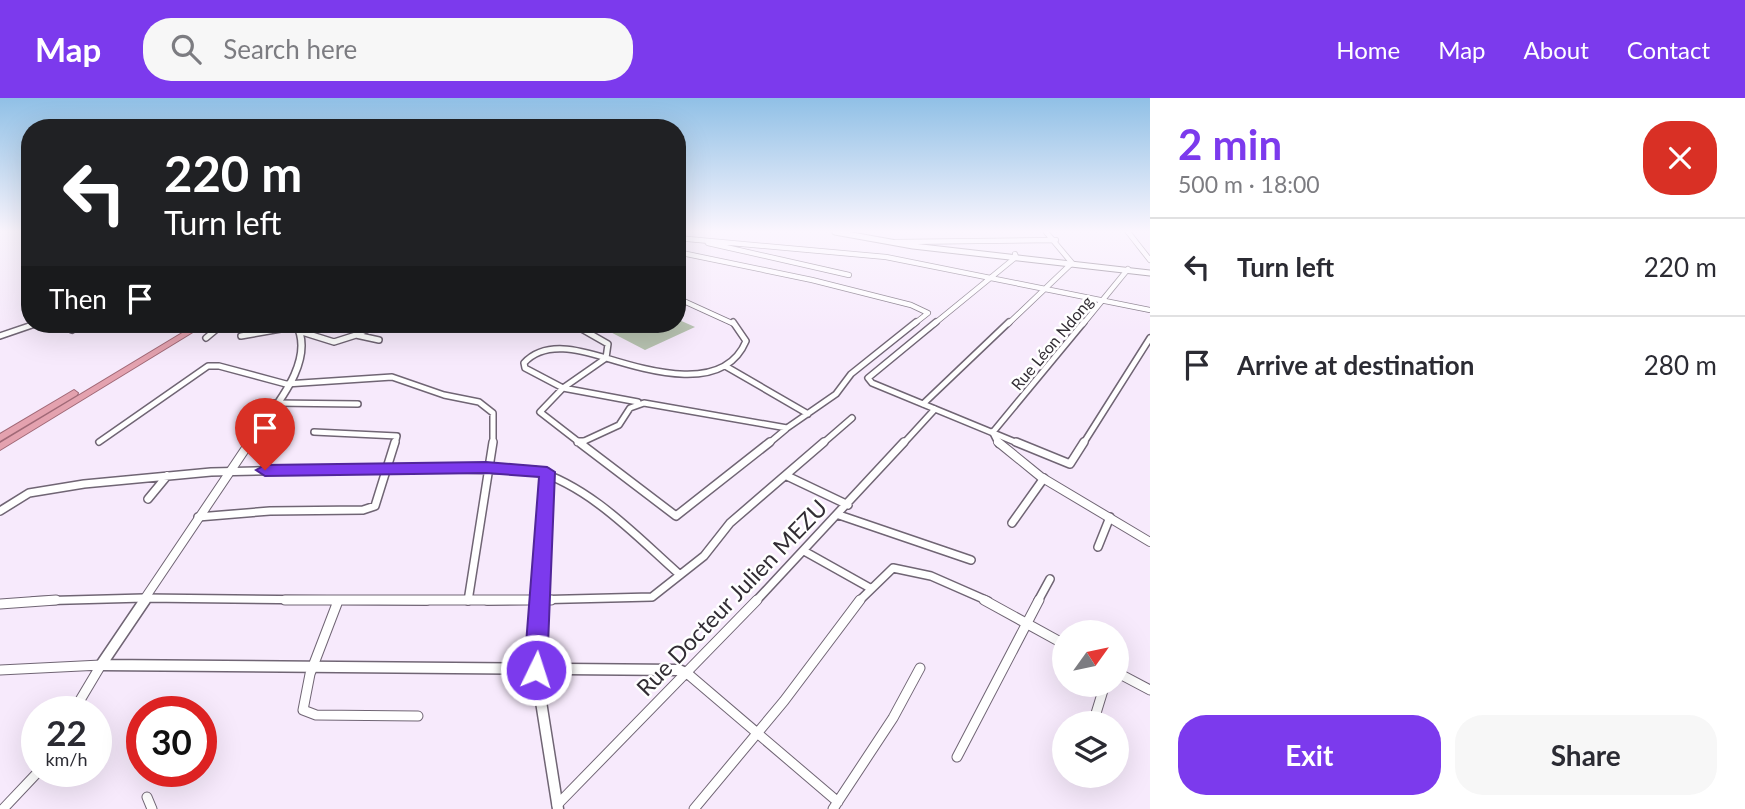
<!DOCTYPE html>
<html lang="en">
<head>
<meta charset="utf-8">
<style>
	:root { --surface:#fff; --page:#f7f7f7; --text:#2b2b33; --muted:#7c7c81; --line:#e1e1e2; --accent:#7c3aed }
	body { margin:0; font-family:Lato,sans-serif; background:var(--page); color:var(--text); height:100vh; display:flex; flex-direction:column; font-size:26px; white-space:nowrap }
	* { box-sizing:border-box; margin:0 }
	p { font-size:23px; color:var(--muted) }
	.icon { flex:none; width:38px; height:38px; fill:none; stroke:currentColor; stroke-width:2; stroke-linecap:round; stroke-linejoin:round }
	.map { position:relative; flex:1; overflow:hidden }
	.drawer { display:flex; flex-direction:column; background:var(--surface); width:595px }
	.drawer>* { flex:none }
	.top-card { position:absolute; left:21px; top:21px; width:665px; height:214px; border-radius:28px; box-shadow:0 7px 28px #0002; background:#202124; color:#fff; overflow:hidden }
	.needle { width:46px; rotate:57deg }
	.tools { position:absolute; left:1052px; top:522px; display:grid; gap:14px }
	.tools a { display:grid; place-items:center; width:77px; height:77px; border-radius:50%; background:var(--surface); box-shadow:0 7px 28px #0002; font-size:35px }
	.speed { position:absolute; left:21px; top:598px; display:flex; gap:14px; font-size:35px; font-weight:700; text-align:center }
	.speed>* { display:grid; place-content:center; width:91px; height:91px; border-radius:50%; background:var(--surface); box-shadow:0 7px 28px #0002; line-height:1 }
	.speed small { font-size:18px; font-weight:400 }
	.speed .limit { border:10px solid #d22; background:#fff; color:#111 }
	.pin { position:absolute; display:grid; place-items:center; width:60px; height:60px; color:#fff; margin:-72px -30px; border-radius:50% 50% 50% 0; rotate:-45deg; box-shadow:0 0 7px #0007 }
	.pin .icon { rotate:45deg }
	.me { position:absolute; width:77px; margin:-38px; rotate:4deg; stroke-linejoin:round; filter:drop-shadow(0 0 5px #0008) }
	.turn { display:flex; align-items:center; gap:24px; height:147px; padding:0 28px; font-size:32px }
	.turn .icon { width:91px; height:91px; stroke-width:2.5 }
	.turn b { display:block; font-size:49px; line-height:60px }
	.then { display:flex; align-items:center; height:66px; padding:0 28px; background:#0003; gap:14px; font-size:26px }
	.round { display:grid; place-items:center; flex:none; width:74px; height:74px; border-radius:28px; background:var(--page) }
	.overview { display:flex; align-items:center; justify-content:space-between; height:119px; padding:0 28px }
	h1 { font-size:42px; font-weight:700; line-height:52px; color:var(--accent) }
	.button { display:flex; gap:14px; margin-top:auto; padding:14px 28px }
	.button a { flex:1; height:80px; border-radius:28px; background:var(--accent); color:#fff; font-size:28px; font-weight:700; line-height:80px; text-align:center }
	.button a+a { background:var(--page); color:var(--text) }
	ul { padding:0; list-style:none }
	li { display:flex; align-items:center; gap:21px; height:98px; padding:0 28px; border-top:2px solid var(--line) }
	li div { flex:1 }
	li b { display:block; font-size:26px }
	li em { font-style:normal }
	header { display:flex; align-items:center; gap:42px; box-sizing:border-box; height:98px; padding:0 35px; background:var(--accent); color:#fff }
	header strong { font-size:33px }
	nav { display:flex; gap:38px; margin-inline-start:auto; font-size:24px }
	.search { width:490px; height:63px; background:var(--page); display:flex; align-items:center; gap:18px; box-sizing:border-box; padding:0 24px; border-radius:28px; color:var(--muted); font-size:26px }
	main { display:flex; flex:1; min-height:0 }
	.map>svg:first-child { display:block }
</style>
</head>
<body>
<header>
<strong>Map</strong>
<div class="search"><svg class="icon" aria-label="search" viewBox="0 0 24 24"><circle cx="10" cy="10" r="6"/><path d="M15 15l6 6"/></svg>Search here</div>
<nav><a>Home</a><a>Map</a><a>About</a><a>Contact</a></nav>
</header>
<main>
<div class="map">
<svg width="1150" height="711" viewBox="0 0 1150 711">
	<rect width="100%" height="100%" fill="#f7eafc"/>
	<path fill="#b8c3b1" d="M677 221 695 229 645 252 595 226H677Z"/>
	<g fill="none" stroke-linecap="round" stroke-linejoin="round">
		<g stroke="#706574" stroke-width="6">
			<path id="minor-far3" d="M1128 134 1150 162
				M677 140 886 159 1150 212
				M895 144 1056 142
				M708 145 849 177
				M677 154 812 182 911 207 928 215 914 226
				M677 200 734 226
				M934 226 1016 159 1015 156
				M1008 226 1072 165 1046 134
				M1083 226 1128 171"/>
		</g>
		<g stroke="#706574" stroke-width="8">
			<path id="minor-far2" d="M733 224 746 243C724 296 649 273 606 260L563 290 540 314 580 345 619 327 630 310 644 305 787 330 836 296 851 276 916 224
				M936 224 868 280 872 285 1020 346
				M58 226 72 232
				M314 226 330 229 337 226
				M573 226 608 246 606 260C580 252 545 242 524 265L525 270 563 290 638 304
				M302 234 334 244 356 237 379 242
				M357 236 380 226
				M0 238 35 226
				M241 238 298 228
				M206 240 218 230 236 226
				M727 269 808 316
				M274 305 358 306
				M923 306 1009 224
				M314 334 397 338 395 346
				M993 334 1084 224
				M99 344 208 268H219L286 286 392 279 444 297 479 304 493 315V346
				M768 346 786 331
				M822 346 852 320
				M903 346 935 311
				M1083 346 1150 240"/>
		</g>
		<g stroke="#706574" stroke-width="10">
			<path id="minor-far1" d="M578 344H583
				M1016 344 1070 366 1084 344
				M580 345 676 418 770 344
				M787 378 848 407
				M148 401 167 378
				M0 413 29 395 84 386 211 374 388 370 534 372C591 389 635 437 679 476
				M839 417 971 462
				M198 419 270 413 363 412 375 408 395 344
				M1012 425 1044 380
				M1098 449 1110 419
				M804 453 870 490
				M33 503 144 500 427 503
				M468 503 493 344
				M487 503 652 499 704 458 730 425 824 344
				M540 503 547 374
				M756 503 904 344
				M859 503 893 470 931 478 988 503
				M1038 503 1050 481"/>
		</g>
		<g stroke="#706574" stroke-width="11">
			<path id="minor" d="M285 502H551
				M984 502 1064 546
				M338 503 310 576 303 612 316 617 418 618
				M0 506 56 502
				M0 572 101 567
				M536 572 540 502
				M1116 574 1150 592
				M688 576 838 704
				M73 614 101 567
				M1093 625 1105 586
				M957 659 1039 502
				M147 699 152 711
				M557 707 757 502
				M3 711 38 674
				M694 711 784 603 860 502
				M833 711 893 620 920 570"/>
		</g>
		<g stroke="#706574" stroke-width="9">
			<path id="tertiary-far2" d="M993 334 999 346
				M249 346C269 315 318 265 296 226"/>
		</g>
		<g stroke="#706574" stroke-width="10">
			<path id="tertiary-far1" d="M998 344 1041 379 1150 444
				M143 503 250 344"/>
		</g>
		<g stroke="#706574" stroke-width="13">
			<path id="tertiary" d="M145 502 101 567 679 572 688 576
				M536 572 558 711"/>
		</g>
		<g stroke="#706574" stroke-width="7">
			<path id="secondary" d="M835 134 913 148 1150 175"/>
		</g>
		<g stroke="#a16977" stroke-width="2">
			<path id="trunk" d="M197 226H206L0 352V345Z
				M74 292 78 295 77 297 0 343V336Z"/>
		</g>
		<use href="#minor-far3" stroke="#fff" stroke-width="4.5"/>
		<use href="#minor-far2" stroke="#fff" stroke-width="5"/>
		<use href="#minor-far1" stroke="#fff" stroke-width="7"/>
		<use href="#minor" stroke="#fff" stroke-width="9"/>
		<use href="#tertiary-far2" stroke="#fff" stroke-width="6"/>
		<use href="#tertiary-far1" stroke="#fff" stroke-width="8"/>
		<use href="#tertiary" stroke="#fff" stroke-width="10"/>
		<use href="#secondary" stroke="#fff" stroke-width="5"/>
		<use href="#trunk" fill="#e4a2af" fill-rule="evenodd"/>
	</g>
	<linearGradient id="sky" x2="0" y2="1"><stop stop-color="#90c0e6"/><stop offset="0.57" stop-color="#fbf6fe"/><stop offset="1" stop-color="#fbf6fe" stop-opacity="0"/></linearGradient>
	<rect width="1150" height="234" fill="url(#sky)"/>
	<path fill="#7c3aed" stroke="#51269a" stroke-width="2" d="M486 364 547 369 555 374 547 572 544 579 536 582 528 579 524 572 539 379 486 375 265 378 256 372 265 367Z"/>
	<g text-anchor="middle" stroke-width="5" stroke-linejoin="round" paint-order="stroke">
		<g font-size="16" fill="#322d34" stroke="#fff">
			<text transform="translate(1052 245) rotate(-50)" y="6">Rue Léon Ndong</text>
		</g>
		<g font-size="23" fill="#322d34" stroke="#fff">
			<text transform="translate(732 500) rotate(-46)" y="8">Rue Docteur Julien MEZU</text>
		</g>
	</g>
</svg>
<div class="tools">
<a><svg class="needle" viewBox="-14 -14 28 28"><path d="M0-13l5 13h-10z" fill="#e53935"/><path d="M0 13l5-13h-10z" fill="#7c7c81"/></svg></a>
<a><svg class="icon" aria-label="layers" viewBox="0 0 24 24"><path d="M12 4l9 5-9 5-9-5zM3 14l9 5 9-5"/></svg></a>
</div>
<div class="speed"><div>22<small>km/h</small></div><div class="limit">30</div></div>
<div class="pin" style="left:265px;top:372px;background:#d93025"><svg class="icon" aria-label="arrive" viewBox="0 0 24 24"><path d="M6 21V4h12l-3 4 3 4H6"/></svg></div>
<svg class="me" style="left:536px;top:572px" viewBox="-20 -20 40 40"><circle r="17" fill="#7c3aed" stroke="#fff" stroke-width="3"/><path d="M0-11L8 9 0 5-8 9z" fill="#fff"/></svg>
<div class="top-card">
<div class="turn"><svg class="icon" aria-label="left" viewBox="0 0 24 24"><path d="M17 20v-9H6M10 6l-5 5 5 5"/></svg><div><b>220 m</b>Turn left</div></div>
<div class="then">Then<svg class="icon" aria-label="arrive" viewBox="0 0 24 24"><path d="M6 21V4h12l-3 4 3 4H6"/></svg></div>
</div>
</div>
<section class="drawer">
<div class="overview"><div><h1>2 min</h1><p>500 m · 18:00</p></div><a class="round" style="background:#d93025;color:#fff"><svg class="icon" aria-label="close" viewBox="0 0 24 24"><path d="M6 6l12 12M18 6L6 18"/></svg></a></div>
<ul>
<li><svg class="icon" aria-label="left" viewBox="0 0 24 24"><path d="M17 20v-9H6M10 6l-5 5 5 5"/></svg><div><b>Turn left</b></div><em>220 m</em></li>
<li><svg class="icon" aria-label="arrive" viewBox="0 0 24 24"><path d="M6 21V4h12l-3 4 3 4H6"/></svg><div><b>Arrive at destination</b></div><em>280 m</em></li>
</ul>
<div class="button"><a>Exit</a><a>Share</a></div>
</section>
</main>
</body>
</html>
